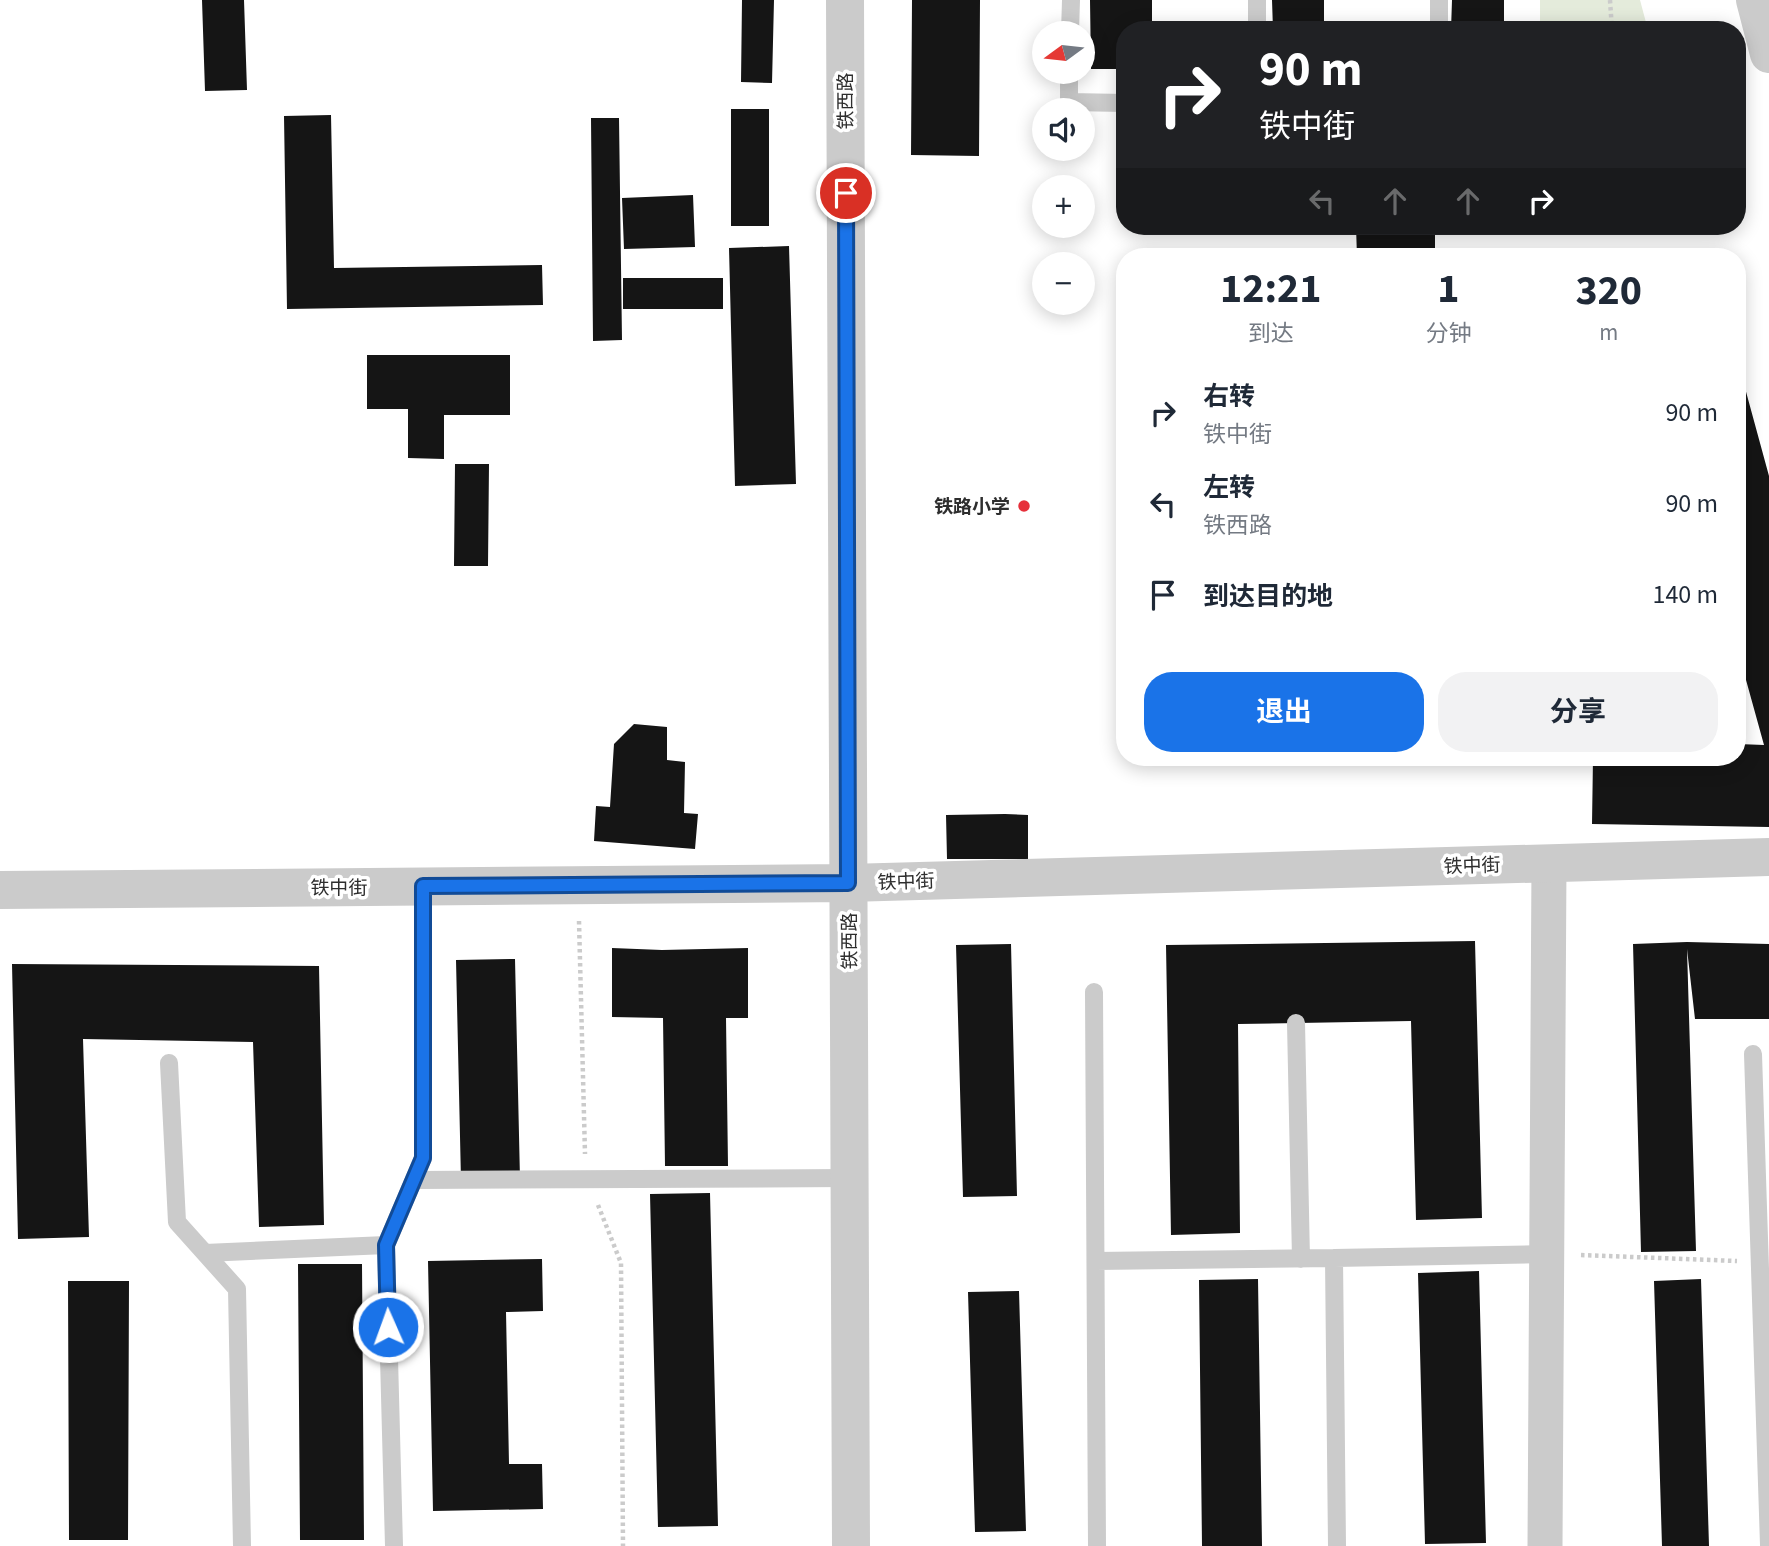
<!DOCTYPE html>
<html lang="zh">
<head>
<meta charset="utf-8">
<style>
	:root { --surface:#fff; --page:#f2f2f3; --text:#1f2937; --muted:#747a83; --accent:#1a73e8 }
	body { margin:0; font-family:"Source Sans 3","Noto Sans SC",sans-serif; background:var(--page); color:var(--text); height:100vh; display:flex; flex-direction:column; font-size:26px; white-space:nowrap }
	* { box-sizing:border-box; margin:0 }
	p { font-size:23px; color:var(--muted) }
	.icon { flex:none; width:38px; height:38px; fill:none; stroke:currentColor; stroke-width:2; stroke-linecap:round; stroke-linejoin:round }
	.map { position:relative; flex:1; overflow:hidden }
	.details { position:absolute; left:1116px; top:248px; width:630px; height:518px; display:flex; flex-direction:column; background:var(--surface); border-radius:28px; box-shadow:0 4px 18px #0003 }
	.details>* { flex:none }
	.hud { position:absolute; left:1116px; top:21px; width:630px; height:214px; border-radius:28px; box-shadow:0 4px 18px #0003; background:#202124; color:#fff; overflow:hidden }
	.needle { width:46px; rotate:255deg }
	.controls { position:absolute; left:1032px; top:21px; display:grid; gap:14px }
	.controls a { display:grid; place-items:center; width:63px; height:63px; border-radius:50%; background:var(--surface); box-shadow:0 4px 18px #0003; font-size:35px }
	.pin { position:absolute; display:grid; place-items:center; width:60px; height:60px; color:#fff; margin:-30px; border:4px solid #fff; border-radius:50%; box-shadow:0 2px 7px #0007 }
	.me { position:absolute; width:77px; margin:-38px; rotate:358deg; stroke-linejoin:round; filter:drop-shadow(0 0 5px #0008) }
	.turn { display:flex; align-items:center; gap:24px; height:147px; padding:0 28px; font-size:32px }
	.turn .icon { width:91px; height:91px; stroke-width:2.5 }
	.turn b { display:block; font-size:49px; line-height:60px }
	.lanes { display:flex; align-items:center; height:66px; padding:0 28px; background:#0003; justify-content:center; gap:35px; direction:ltr }
	.lanes .off { opacity:.35 }
	.eta { display:flex; justify-content:space-evenly; align-items:center; height:119px; text-align:center }
	.eta b { font-size:42px; font-weight:700; line-height:49px }
	.cta { display:flex; gap:14px; margin-top:auto; padding:14px 28px }
	.cta a { flex:1; height:80px; border-radius:28px; background:var(--accent); color:#fff; font-size:28px; font-weight:700; line-height:80px; text-align:center }
	.cta a+a { background:var(--page); color:var(--text) }
	ul { padding:0; list-style:none }
	li { display:flex; align-items:center; gap:21px; height:91px; padding:0 28px }
	li div { flex:1 }
	li b { display:block; font-size:26px }
	li em { font-style:normal }
	.map>svg:first-child { display:block }
</style>
</head>
<body>
<div class="map">
<svg width="1769" height="1546" viewBox="0 0 1769 1546">
	<rect width="100%" height="100%" fill="#fff"/>
	<path fill="#e4ebdb" d="M1540 0H1640L1648 30H1540Z"/>
	<path fill="#151515" d="M202 0H244L247 90 205 91Z
		M742 0H774L772 83 741 82Z
		M912 0H980L979 156 911 155Z
		M1090 0H1152V30H1125V69H1091Z
		M1272 0H1324V30H1273Z
		M1452 0H1504V30H1451Z
		M731 109H769V226H731Z
		M331 115 334 268 542 265 543 305 287 309 284 116Z
		M591 118H619L622 340 593 341Z
		M693 195 695 247 624 249 622 198Z
		M1356 226H1435V257H1357Z
		M789 246 796 484 735 486 729 248Z
		M623 278H723V309H623Z
		M367 355H510V415H444V459L408 458V409H367Z
		M1739 366 1769 476V827L1592 824 1593 758H1738V744L1764 745 1738 651Z
		M455 464H489L488 566H454Z
		M634 724 667 727V760L685 762 684 813 698 814 695 849 594 841 596 806 610 807 614 744Z
		M1005 814 1028 815V859H947L946 815Z
		M1475 941 1482 1218 1416 1220 1411 1021 1238 1024 1240 1233 1171 1235 1166 945Z
		M1687 942 1769 944V1019H1695L1687 949 1696 1251 1641 1252 1633 944Z
		M1011 944 1017 1196 963 1197 956 945Z
		M612 948 662 950 748 948V1018H726L728 1166H665L663 1018 612 1017Z
		M515 959 520 1179 461 1180 456 960Z
		M12 964 319 966 324 1225 259 1227 253 1042 83 1039 89 1237 18 1239Z
		M710 1193 718 1526 658 1527 650 1194Z
		M542 1259 543 1311 506 1312 509 1464H542L543 1509 433 1511 428 1261Z
		M298 1264H362L364 1540H300Z
		M1479 1271 1486 1543 1425 1544 1418 1273Z
		M1258 1279 1262 1546H1202L1199 1280Z
		M1701 1279 1709 1546H1662L1654 1281Z
		M68 1281H129L128 1540H69Z
		M1019 1291 1026 1531 975 1532 968 1292Z"/>
	<g fill="none" stroke-linecap="round" stroke-linejoin="round">
		<path stroke="#cbcbcb" stroke-width="4.5" stroke-dasharray="3.5 3.5" stroke-linecap="butt" d="M1610 0 1612 30
			M579 921 585 1154
			M598 1205 621 1263 623 1546
			M1581 1255 1737 1261"/>
		<path stroke="#cbcbcb" stroke-width="18" d="M1257 30V0
			M1439 30V0
			M1070 33 1071 0
			M1069 72V102L1125 103
			M1094 992 1097 1546
			M1296 1023 1301 1259
			M1753 1054 1769 1545
			M169 1063 177 1222 237 1289 242 1546
			M414 1180 850 1178
			M205 1253 386 1245
			M1334 1258 1547 1254
			M1096 1261 1334 1258 1337 1546
			M394 1546 386 1245 423 1158V886"/>
		<path stroke="#cbcbcb" stroke-width="35" d="M1545 1546 1549 863"/>
		<path stroke="#cbcbcb" stroke-width="38" d="M845 0 851 1546
			M1755 0 1769 54
			M0 890 848 883 1769 857"/>
	</g>
	<g fill="none" stroke-linecap="round" stroke-linejoin="round">
		<g stroke="#114b97" stroke-width="18">
			<path id="route" d="M388 1327 386 1245 423 1158V886L848 883 846 193"/>
		</g>
		<use href="#route" stroke="#1a73e8" stroke-width="12"/>
	</g>
	<circle fill="#e62f3a" stroke="#fff" stroke-width="2.5" cx="1024" cy="506" r="7"/>
	<g text-anchor="middle" stroke-width="7" stroke-linejoin="round" paint-order="stroke">
		<g font-size="19" fill="#2e2e2e" stroke="#fff">
			<text transform="translate(845 101) rotate(-90)" y="7">铁西路</text>
			<text transform="translate(1472 865) rotate(-2)" y="7">铁中街</text>
			<text transform="translate(906 881) rotate(-2)" y="7">铁中街</text>
			<text x="339" y="894">铁中街</text>
			<text transform="translate(849 941) rotate(-90)" y="7">铁西路</text>
		</g>
		<g font-size="19" font-weight="bold" fill="#2e2e2e" stroke="#fff" text-anchor="end">
			<text x="1010" y="513">铁路小学</text>
		</g>
	</g>
</svg>
<div class="controls">
<a><svg class="needle" viewBox="-14 -14 28 28"><path d="M0-13l5 13h-10z" fill="#e53935"/><path d="M0 13l5-13h-10z" fill="#747a83"/></svg></a>
<a><svg class="icon" aria-label="sound" viewBox="0 0 24 24"><path d="M4 9h4l5-4v14l-5-4H4zM17 9q2 3 0 6"/></svg></a>
<a>+</a>
<a>−</a>
</div>
<div class="pin" style="left:846px;top:193px;background:#d93025"><svg class="icon" aria-label="arrive" viewBox="0 0 24 24"><path d="M6 21V4h12l-3 4 3 4H6"/></svg></div>
<svg class="me" style="left:388px;top:1327px" viewBox="-20 -20 40 40"><circle r="17" fill="#1a73e8" stroke="#fff" stroke-width="3"/><path d="M0-11L8 9 0 5-8 9z" fill="#fff"/></svg>
<div class="hud">
<div class="turn"><svg class="icon" aria-label="right" viewBox="0 0 24 24"><path d="M7 20v-9h11M14 6l5 5-5 5"/></svg><div><b>90 m</b>铁中街</div></div>
<div class="lanes"><svg class="icon off" aria-label="left" viewBox="0 0 24 24"><path d="M17 20v-9H6M10 6l-5 5 5 5"/></svg><svg class="icon off" aria-label="ahead" viewBox="0 0 24 24"><path d="M12 20V5M6 11l6-6 6 6"/></svg><svg class="icon off" aria-label="ahead" viewBox="0 0 24 24"><path d="M12 20V5M6 11l6-6 6 6"/></svg><svg class="icon" aria-label="right" viewBox="0 0 24 24"><path d="M7 20v-9h11M14 6l5 5-5 5"/></svg></div>
</div>
<section class="details">
<div class="eta">
<div><b>12:21</b><p>到达</p></div>
<div><b>1</b><p>分钟</p></div>
<div><b>320</b><p>m</p></div>
</div>
<ul>
<li><svg class="icon" aria-label="right" viewBox="0 0 24 24"><path d="M7 20v-9h11M14 6l5 5-5 5"/></svg><div><b>右转</b><p>铁中街</p></div><em>90 m</em></li>
<li><svg class="icon" aria-label="left" viewBox="0 0 24 24"><path d="M17 20v-9H6M10 6l-5 5 5 5"/></svg><div><b>左转</b><p>铁西路</p></div><em>90 m</em></li>
<li><svg class="icon" aria-label="arrive" viewBox="0 0 24 24"><path d="M6 21V4h12l-3 4 3 4H6"/></svg><div><b>到达目的地</b></div><em>140 m</em></li>
</ul>
<div class="cta"><a>退出</a><a>分享</a></div>
</section>
</div>
</body>
</html>
